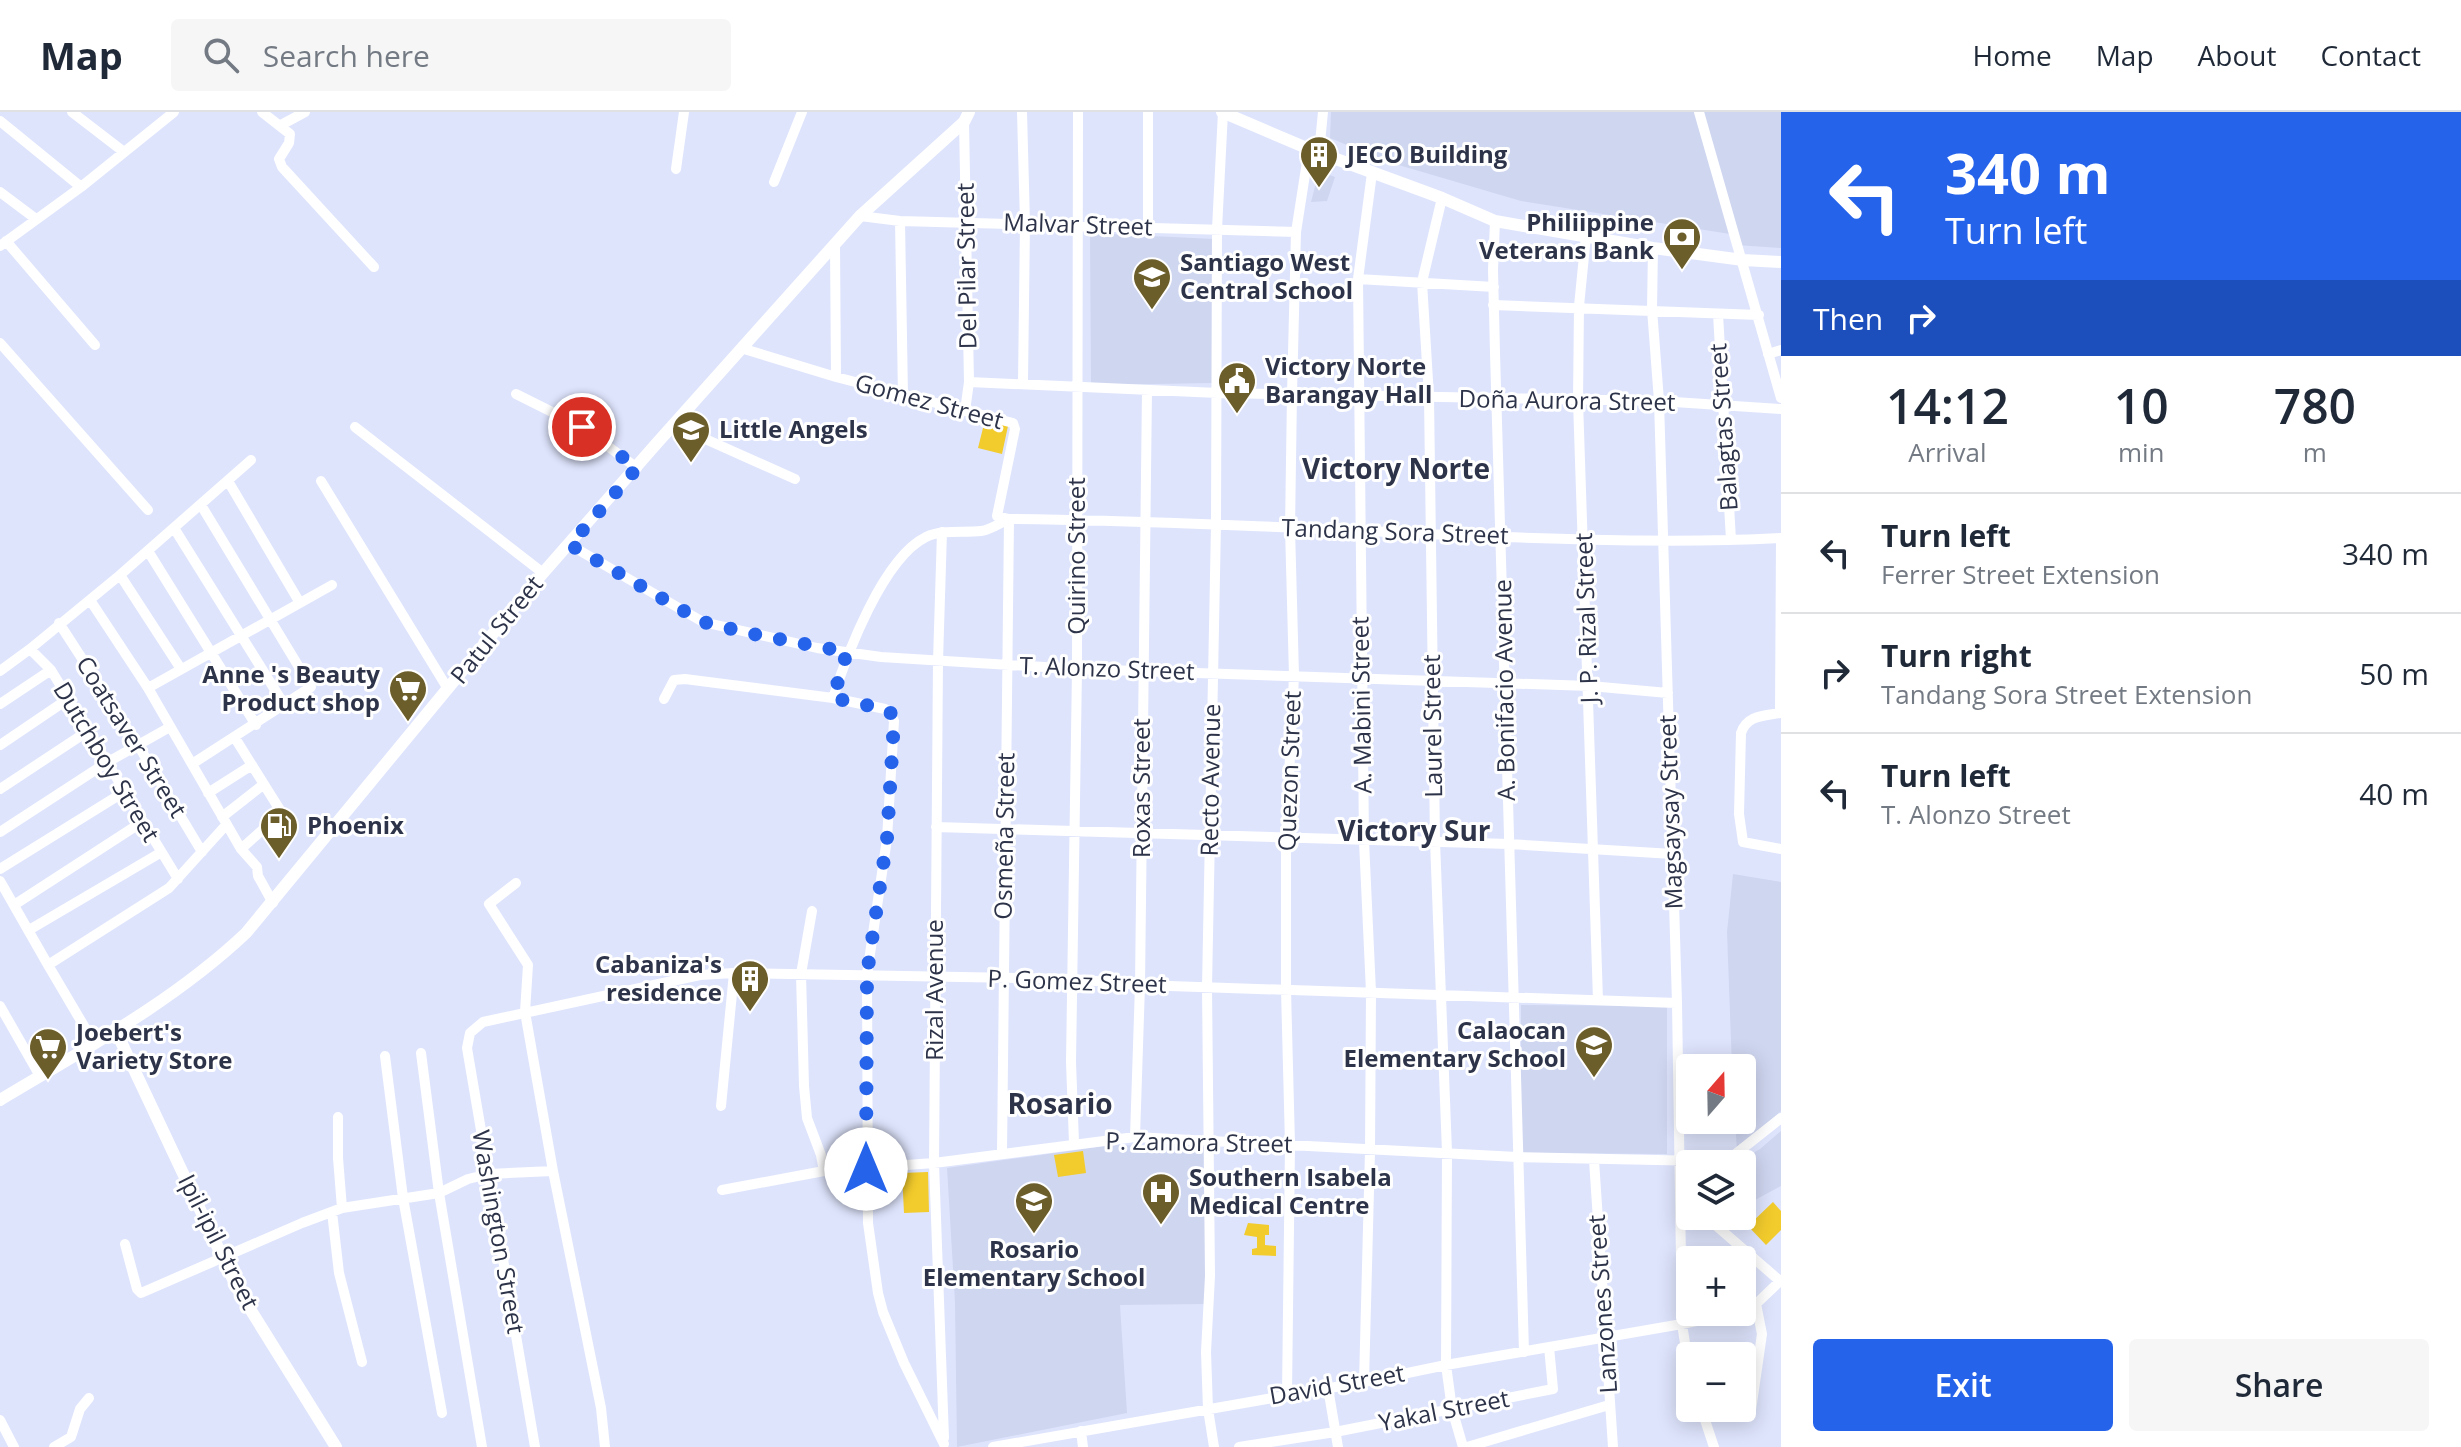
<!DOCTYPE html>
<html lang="en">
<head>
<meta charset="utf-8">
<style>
	:root { --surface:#fff; --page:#f6f6f7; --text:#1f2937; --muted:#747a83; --line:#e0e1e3; --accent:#2563eb }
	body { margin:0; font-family:"Open Sans",sans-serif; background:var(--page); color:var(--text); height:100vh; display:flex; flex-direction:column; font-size:30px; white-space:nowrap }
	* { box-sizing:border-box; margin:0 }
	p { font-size:26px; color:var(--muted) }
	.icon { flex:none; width:44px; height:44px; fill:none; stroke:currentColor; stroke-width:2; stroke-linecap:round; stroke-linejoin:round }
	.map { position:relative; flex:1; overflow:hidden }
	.drawer { display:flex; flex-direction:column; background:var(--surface); width:680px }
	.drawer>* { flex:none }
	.guide { background:#2563eb; color:#fff; overflow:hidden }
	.needle { width:52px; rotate:20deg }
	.controls { position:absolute; left:1676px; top:942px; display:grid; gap:16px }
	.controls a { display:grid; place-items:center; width:80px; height:80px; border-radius:8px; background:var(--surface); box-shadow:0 4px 20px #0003; font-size:40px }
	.pin { position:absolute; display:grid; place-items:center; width:68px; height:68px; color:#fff; margin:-34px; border:4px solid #fff; border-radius:50%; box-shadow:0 2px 8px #0007 }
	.me { position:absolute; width:88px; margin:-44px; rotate:0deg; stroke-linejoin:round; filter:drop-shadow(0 0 6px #0008) }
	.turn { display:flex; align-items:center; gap:28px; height:168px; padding:0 32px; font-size:36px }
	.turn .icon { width:104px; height:104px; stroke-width:2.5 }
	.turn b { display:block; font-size:56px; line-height:68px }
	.then { display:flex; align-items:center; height:76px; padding:0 32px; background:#0003; gap:16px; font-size:30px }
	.eta { display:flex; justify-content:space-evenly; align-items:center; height:136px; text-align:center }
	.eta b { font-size:48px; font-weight:600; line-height:56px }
	.primary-button { display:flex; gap:16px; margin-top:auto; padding:16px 32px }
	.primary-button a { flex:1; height:92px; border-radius:8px; background:var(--accent); color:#fff; font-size:32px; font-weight:600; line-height:92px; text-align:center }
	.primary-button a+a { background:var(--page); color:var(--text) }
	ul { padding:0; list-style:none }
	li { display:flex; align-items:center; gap:24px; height:120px; padding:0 32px; border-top:2px solid var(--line) }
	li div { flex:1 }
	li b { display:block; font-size:30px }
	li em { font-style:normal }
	header { display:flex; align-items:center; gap:48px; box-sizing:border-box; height:112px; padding:0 40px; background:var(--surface); border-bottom:2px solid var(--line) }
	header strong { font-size:38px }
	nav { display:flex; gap:44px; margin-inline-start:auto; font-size:28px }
	.search { width:560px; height:72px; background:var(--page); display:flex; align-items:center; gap:20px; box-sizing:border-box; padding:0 28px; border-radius:8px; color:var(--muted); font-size:30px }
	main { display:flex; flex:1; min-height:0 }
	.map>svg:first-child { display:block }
</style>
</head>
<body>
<header>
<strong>Map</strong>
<div class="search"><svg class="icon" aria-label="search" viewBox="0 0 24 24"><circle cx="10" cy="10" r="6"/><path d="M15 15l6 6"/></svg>Search here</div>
<nav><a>Home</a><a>Map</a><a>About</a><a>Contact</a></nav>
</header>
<main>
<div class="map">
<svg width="1781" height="1335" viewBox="0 0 1781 1335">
	<rect width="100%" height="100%" fill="#dee4fc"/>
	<path fill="#cfd6f0" d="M1331 0H1695L1730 122 1521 89 1385 49 1330 26Z
		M1701 0H1781V136L1736 133Z
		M1319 59 1335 65 1327 89 1311 90Z
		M1090 121 1214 127V271L1091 273Z
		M1733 762 1781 770V999L1737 1039 1735 1008H1742V956H1732L1727 820Z
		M1521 893 1667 894V1042L1521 1041Z
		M1781 1019V1074L1742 1095V1052H1734L1760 1037Z
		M1112 1033 1206 1035V1192L1120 1193 1127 1301 957 1335 955 1190 947 1056Z"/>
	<path fill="#f2cb2c" d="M985 308 1008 314 1002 342 978 336Z
		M1083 1039 1086 1061 1058 1065 1054 1043Z
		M928 1060 929 1100 904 1101 902 1061Z
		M1773 1090 1781 1099V1118L1766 1133 1748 1114Z
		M1248 1111 1269 1113V1123H1265V1133L1276 1134V1144L1252 1143V1137L1257 1136V1125L1244 1123Z"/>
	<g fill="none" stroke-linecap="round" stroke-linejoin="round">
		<path stroke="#fff" stroke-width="10" d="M72 0 124 40
			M262 0 290 22 289 31 279 47 282 55 374 155
			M1022 0 1025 111 1023 270
			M1699 0 1781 286
			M0 9 81 75
			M964 10 969 270 965 299
			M281 13 305 0
			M1319 41 1323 0
			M676 57 684 0
			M774 70 802 0
			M0 80 36 107
			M1442 86 1422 170 1429 285 1435 729 1447 1040 1446 1253 1452 1297 1463 1335
			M860 104 900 109 1296 120
			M900 109 903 283
			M1495 109 1493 158 1495 241 1524 1240
			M1148 116V0
			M1586 124 1579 194 1578 289 1598 888
			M6 129 95 233
			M835 133 836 265
			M0 134 81 75 174 0
			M1653 136 1652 197 1659 289 1677 891 1682 1212 1690 1263
			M1358 167 1494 175
			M1493 193 1759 203
			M1718 202 1731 428
			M0 231 148 398
			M744 237 836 265 1013 311 1015 317 997 404 1009 407C1173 409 1337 418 1501 425 1595 428 1687 431 1781 426
			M1768 242 1781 238
			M969 270 1218 281 1659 289 1781 297
			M516 282 582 315 637 356
			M674 313 795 367
			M355 315 543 461
			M228 369 300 491
			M321 369 448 577
			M174 416 285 594
			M942 420 938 549 934 1051 944 1326
			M1781 426 1780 601C1763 604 1747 603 1741 621L1739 702 1743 730 1781 737
			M570 433 703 510 817 536 881 545 1077 557 1590 574 1668 581
			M148 439 256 613
			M120 463 181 557
			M90 488 148 576 241 737 257 755 258 764 273 791
			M59 511 138 633 202 740
			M30 537 51 558 178 767
			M0 559 30 537 120 463 251 348
			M148 576 332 473
			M833 586C847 542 883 446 926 425 943 417 963 421 981 419 990 418 1000 411 1009 407
			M664 587 674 568 685 567 833 586 885 597 889 599 894 609 887 727 867 862 868 1111 878 1181 883 1200 904 1251 944 1332
			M0 592 51 558
			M235 626 280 698 278 704 241 737
			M0 633 68 587
			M192 652 311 575 201 393
			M0 677 88 619
			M208 681 252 653
			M222 705 264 672
			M936 715 1509 732 1673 742
			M0 720 106 651 170 615
			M0 757 124 680
			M0 769 48 853
			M516 771 489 792 528 853 525 900 553 1059 601 1296 605 1335
			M14 793 142 710
			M812 799 801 862 804 974 807 1006 821 1043 824 1059
			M29 818 160 741
			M0 894 40 964
			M94 931 48 853 169 776 226 713
			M421 941 439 1081 482 1335
			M385 944 403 1086 442 1301
			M721 994 734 861
			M338 1005V1046L342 1096
			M1135 1025 1140 873 1147 278
			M1074 1031 1071 950 1077 557 1078 0
			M1002 1041 1009 407
			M1594 1048 1613 1335
			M722 1078 824 1059 934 1051 1135 1025 1517 1045 1704 1049 1733 1044 1781 1006
			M332 1100 339 1161 362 1250
			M1705 1104 1780 1169
			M125 1132 137 1177 141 1181 302 1111 342 1096 439 1081 468 1067 489 1062 553 1059
			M1742 1199 1756 1192 1781 1168
			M1364 1270 1370 1039 1371 880 1364 729 1358 167 1372 61
			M1328 1276 1338 1335
			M1287 1283 1290 1032 1286 878V725L1294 564 1290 416 1292 282 1296 120 1309 37
			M1701 1296 1714 1335
			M1751 1298 1762 1222 1756 1192
			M0 1308 14 1335
			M1081 1319 1083 1335
			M54 1335 71 1325 80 1297 89 1286
			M535 1335 467 936 470 921 483 910 700 863 734 861 1073 867 1140 873 1677 891
			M993 1335 1364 1270 1446 1253 1682 1212 1739 1200
			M1214 1335 1208 1297 1206 1240 1210 1164 1207 875 1216 412 1217 117 1223 0
			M1239 1335 1335 1320 1553 1277 1549 1235
			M1467 1335 1609 1293"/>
		<path stroke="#fff" stroke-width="12" d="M1222 0 1309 37 1442 86 1495 109 1653 136 1743 148 1781 150
			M115 917 237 1176 336 1335
			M0 988C85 937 174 889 246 821L543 461 657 331 860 104 964 10 969 0"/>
	</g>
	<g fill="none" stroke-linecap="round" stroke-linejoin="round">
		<path stroke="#2563eb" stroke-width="14" stroke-dasharray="0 25.2" d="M582 315 637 356 570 433 703 510 748 521 847 540 833 586 885 597 892 602 894 609 887 727 867 862 866 1057"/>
	</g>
	<defs>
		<g id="building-pin" transform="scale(2)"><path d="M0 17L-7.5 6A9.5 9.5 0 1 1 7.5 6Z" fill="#6c5e2b" stroke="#fff"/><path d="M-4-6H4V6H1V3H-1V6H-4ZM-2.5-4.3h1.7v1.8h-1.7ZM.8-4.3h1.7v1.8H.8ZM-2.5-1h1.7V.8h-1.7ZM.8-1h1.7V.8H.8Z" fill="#fff"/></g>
		<g id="bank-pin" transform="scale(2)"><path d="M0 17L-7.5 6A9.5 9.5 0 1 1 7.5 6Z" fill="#6c5e2b" stroke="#fff"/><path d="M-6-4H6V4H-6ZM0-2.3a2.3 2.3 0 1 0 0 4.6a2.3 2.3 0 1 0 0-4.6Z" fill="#fff"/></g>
		<g id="school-pin" transform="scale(2)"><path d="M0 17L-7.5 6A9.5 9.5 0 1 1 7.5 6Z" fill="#6c5e2b" stroke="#fff"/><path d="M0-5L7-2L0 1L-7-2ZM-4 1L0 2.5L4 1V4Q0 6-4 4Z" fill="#fff"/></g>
		<g id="civic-pin" transform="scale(2)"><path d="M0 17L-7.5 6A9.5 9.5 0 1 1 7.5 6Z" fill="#6c5e2b" stroke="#fff"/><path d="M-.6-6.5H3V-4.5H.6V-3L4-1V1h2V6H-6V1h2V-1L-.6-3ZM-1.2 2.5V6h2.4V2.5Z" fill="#fff"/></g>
		<g id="supermarket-pin" transform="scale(2)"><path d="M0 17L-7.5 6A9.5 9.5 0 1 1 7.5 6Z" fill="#6c5e2b" stroke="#fff"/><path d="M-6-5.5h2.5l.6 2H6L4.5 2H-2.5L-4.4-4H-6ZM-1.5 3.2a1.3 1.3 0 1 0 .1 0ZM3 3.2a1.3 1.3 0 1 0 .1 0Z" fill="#fff"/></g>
		<g id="fuel-pin" transform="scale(2)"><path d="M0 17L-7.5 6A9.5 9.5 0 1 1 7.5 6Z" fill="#6c5e2b" stroke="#fff"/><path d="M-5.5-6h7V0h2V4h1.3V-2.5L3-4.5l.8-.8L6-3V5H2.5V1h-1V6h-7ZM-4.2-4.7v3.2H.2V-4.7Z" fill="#fff"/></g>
		<g id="hospital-pin" transform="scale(2)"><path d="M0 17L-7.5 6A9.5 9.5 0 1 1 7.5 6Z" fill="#6c5e2b" stroke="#fff"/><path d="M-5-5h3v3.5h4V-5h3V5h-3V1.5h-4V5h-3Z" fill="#fff"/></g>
	</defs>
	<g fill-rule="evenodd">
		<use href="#building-pin" x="1319" y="43"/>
		<use href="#bank-pin" x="1682" y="125"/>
		<use href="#school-pin" x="1152" y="165"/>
		<use href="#civic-pin" x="1237" y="269"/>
		<use href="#school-pin" x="691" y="318"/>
		<use href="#supermarket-pin" x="408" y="577"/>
		<use href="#fuel-pin" x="279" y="714"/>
		<use href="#building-pin" x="750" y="867"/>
		<use href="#school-pin" x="1594" y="933"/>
		<use href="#supermarket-pin" x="48" y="935"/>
		<use href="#hospital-pin" x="1161" y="1080"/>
		<use href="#school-pin" x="1034" y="1089"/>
	</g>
	<g text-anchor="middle" stroke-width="6" stroke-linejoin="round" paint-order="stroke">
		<g font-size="24" font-weight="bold" fill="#2d3349" stroke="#fff" text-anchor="start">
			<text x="1347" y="51">JECO Building</text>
			<text x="1654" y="119" text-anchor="end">Philiippine<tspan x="1654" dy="28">Veterans Bank</tspan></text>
			<text x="1180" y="159">Santiago West<tspan x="1180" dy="28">Central School</tspan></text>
			<text x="1265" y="263">Victory Norte<tspan x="1265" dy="28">Barangay Hall</tspan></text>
			<text x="719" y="326">Little Angels</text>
			<text x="380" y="571" text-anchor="end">Anne 's Beauty<tspan x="380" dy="28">Product shop</tspan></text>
			<text x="307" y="722">Phoenix</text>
			<text x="722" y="861" text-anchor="end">Cabaniza's<tspan x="722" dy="28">residence</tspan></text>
			<text x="1566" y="927" text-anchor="end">Calaocan<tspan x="1566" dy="28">Elementary School</tspan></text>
			<text x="76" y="929">Joebert's<tspan x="76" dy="28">Variety Store</tspan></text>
			<text x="1189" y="1074">Southern Isabela<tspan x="1189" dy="28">Medical Centre</tspan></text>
			<text x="1034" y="1146" text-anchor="middle">Rosario<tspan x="1034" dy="28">Elementary School</tspan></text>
		</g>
		<g font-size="24" fill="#2d3349" stroke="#fff">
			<text transform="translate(1078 113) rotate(2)" y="8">Malvar Street</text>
			<text transform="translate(967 154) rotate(-91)" y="8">Del Pilar Street</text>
			<text transform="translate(1567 289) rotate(1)" y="8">Doña Aurora Street</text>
			<text transform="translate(929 290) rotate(15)" y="8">Gomez Street</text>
			<text transform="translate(1724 315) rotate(-94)" y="8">Balagtas Street</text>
			<text transform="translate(1395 420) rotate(2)" y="8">Tandang Sora Street</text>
			<text transform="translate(1077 444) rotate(-90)" y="8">Quirino Street</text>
			<text transform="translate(1587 506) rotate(-92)" y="8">J. P. Rizal Street</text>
			<text transform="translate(497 518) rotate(-51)" y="8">Patul Street</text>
			<text transform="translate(1107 557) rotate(2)" y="8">T. Alonzo Street</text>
			<text transform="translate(1505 578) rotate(-91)" y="8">A. Bonifacio Avenue</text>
			<text transform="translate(1362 593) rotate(-91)" y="8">A. Mabini Street</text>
			<text transform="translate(1433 614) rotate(-91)" y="8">Laurel Street</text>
			<text transform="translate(131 625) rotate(58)" y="8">Coatsaver Street</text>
			<text transform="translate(106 650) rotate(59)" y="8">Dutchboy Street</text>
			<text transform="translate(1290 659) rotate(-88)" y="8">Quezon Street</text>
			<text transform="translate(1211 668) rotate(-89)" y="8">Recto Avenue</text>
			<text transform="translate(1142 676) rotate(-90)" y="8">Roxas Street</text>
			<text transform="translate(1671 700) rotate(-92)" y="8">Magsaysay Street</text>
			<text transform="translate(1005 724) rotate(-89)" y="8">Osmeña Street</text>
			<text transform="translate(1077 870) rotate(2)" y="8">P. Gomez Street</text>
			<text transform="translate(935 878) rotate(-90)" y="8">Rizal Avenue</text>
			<text transform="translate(1199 1031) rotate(1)" y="8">P. Zamora Street</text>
			<text transform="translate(498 1120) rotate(80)" y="8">Washington Street</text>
			<text transform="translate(218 1130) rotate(63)" y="8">Ipil-ipil Street</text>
			<text transform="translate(1603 1192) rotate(-94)" y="8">Lanzones Street</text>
			<text transform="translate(1337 1273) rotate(-10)" y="8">David Street</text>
			<text transform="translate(1444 1299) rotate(-11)" y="8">Yakal Street</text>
		</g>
		<g font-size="28" font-weight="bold" fill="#2d3349" stroke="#fff">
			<text x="1396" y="367">Victory Norte</text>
			<text x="1414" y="729">Victory Sur</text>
			<text x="1060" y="1002">Rosario</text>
		</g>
	</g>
</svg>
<div class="controls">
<a><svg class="needle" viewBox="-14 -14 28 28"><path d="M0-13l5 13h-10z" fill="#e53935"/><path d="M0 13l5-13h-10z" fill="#747a83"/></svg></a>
<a><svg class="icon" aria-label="layers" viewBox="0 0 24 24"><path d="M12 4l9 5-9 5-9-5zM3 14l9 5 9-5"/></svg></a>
<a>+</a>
<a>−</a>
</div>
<div class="pin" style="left:582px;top:315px;background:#d93025"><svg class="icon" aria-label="arrive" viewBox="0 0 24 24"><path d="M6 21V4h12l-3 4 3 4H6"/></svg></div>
<svg class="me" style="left:866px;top:1057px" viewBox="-20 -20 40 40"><circle r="19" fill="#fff"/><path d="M0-13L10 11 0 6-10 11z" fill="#2563eb"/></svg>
</div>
<section class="drawer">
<div class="guide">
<div class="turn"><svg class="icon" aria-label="left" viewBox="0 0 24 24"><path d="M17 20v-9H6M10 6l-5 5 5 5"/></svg><div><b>340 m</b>Turn left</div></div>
<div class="then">Then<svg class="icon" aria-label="right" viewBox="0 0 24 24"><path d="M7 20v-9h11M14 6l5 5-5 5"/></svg></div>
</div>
<div class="eta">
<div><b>14:12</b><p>Arrival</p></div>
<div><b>10</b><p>min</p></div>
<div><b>780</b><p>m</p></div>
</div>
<ul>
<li><svg class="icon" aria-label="left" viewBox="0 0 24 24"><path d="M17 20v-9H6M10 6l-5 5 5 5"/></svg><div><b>Turn left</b><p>Ferrer Street Extension</p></div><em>340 m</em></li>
<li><svg class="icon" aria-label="right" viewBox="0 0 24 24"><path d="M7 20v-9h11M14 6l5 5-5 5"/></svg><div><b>Turn right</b><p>Tandang Sora Street Extension</p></div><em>50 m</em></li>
<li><svg class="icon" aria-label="left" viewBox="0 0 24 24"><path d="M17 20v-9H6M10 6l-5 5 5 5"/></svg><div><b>Turn left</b><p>T. Alonzo Street</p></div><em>40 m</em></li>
</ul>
<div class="primary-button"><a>Exit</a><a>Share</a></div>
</section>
</main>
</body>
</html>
